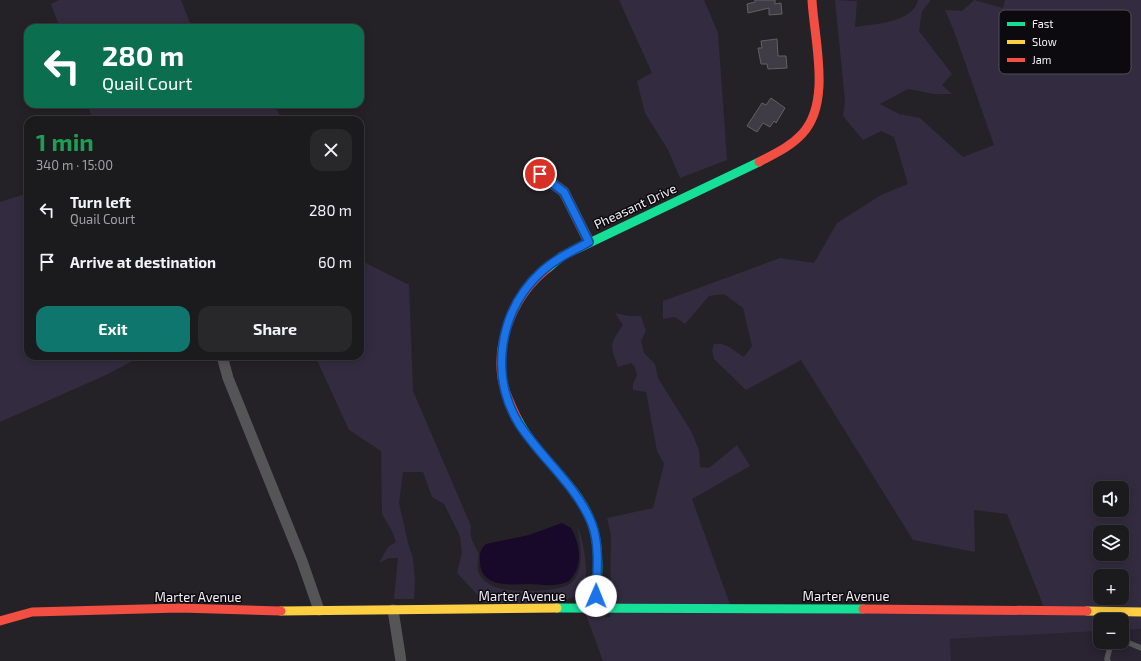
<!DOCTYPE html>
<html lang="en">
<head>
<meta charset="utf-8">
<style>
	:root { --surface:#1b1a1d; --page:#28272a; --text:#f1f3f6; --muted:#a0a1a4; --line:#39383b; --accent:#0f766e }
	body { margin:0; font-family:"Exo 2",sans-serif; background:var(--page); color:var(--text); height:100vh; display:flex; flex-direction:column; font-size:15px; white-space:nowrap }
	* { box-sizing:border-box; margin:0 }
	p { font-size:13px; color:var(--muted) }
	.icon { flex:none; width:22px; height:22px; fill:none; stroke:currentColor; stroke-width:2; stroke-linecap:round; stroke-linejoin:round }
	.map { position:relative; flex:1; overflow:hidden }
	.details { position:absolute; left:24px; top:116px; width:340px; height:244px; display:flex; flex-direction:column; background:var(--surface); border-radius:12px; box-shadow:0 2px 10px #0003,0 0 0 1px var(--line) }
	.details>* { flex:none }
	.top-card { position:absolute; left:24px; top:24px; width:340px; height:84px; border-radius:12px; box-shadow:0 2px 10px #0003,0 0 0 1px var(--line); background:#0b6e4f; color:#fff; overflow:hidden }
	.fabs { position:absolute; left:1093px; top:481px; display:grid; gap:8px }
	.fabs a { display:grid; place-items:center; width:36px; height:36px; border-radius:8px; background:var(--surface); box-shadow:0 2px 10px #0003,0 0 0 1px var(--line); font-size:20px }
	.pin { position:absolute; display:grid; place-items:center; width:34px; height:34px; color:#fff; margin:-17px; border:2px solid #fff; border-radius:50%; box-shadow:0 1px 4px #0007 }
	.me { position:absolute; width:44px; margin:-22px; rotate:1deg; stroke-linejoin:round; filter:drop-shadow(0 0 3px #0008) }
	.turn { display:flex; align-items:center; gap:14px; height:84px; padding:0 12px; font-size:18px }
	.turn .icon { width:52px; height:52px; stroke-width:2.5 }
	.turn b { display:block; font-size:28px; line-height:34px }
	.round { display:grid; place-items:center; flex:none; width:42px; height:42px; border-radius:12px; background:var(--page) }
	.headline { display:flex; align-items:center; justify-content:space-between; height:68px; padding:0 12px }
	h1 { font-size:24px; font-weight:700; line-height:30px; color:#1e9e55 }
	.cta { display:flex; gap:8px; margin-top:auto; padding:8px 12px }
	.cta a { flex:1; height:46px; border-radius:12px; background:var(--accent); color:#fff; font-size:16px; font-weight:700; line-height:46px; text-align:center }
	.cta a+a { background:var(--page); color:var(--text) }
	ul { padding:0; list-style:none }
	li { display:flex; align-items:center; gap:12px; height:52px; padding:0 12px }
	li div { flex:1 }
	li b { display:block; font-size:15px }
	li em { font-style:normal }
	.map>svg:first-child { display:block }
</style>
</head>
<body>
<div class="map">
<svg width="1141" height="661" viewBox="0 0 1141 661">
	<rect width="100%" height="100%" fill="#242227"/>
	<path fill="#292332" d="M1141 629V661H951L950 639 1100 631V642H1122V630Z"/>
	<path fill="#332b3f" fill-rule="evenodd" d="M59 0H181L192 28H60L51 4Z
		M619 0H704L718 33 727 160 680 178 668 150 645 113 637 81 652 73Z
		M835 0 857 1 855 27C874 24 913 23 918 0H931L922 11 919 31 952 74 942 85 952 94H934L908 89 880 104 899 114 920 118 963 157 994 145 954 31 945 10 962 11 974 0 1003 8 1005 0H1141V629L1122 630V620H1100V631L950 639 951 661H603L586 615 610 617 611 535 607 518 653 508 664 464 657 451 646 392 633 390V384L637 375 635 367 631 363 618 367C610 345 609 345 623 325L615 313 629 316H641L646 331 641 341 644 353 655 364 658 378 691 431 699 450 700 467 709 468 737 445 750 466 692 499 732 610H1045L1007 514 974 510 975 552 913 540 801 360 746 390 714 359 712 350 714 344C726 342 734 351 744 357L752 346 743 308 724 294 709 296 685 324 675 317 663 319V301L780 258 814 263 837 223 881 195 908 184 894 137 881 131 863 140 843 116 845 101ZM1100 488H1122V510H1100ZM1100 532H1122V554H1100ZM1100 576H1122V598H1100Z
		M87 104H222L224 108 236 104H274L282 120H93Z
		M28 193V356H142L106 375 0 422V202Z
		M360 260 409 285 413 391 471 526C469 537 473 542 478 552 481 559 473 567 482 578 487 584 496 588 503 589 518 592 566 593 574 580 585 566 580 542 577 526 583 540 585 553 586 568 586 576 587 586 581 592 567 608 506 602 485 603L457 573 462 553 460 536 444 504 432 497 423 472H403L399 503 408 543 413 558 415 581 414 599H394L398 558H389L379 563 388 547 396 542 392 531 382 514 381 451 349 430 315 356H360Z"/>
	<path fill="#18092a" d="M562 523 571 528C580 544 584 566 569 581 555 588 541 584 526 584 508 585 480 587 480 561 479 554 481 548 486 544L529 535Z"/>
	<path fill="#403c46" stroke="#616064" d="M755 0H775V4L781 3 782 14 769 15V8L748 13 747 4 755 2Z
		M777 39 778 56H786L787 68 768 69 767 64H761L758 48H762L761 41Z
		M771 98 785 108 776 123 774 121 770 127 763 123 757 132 747 126 762 103 766 105Z"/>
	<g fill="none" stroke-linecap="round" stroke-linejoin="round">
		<path stroke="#555457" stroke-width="5.5" d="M1122 640 1141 648
			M1108 661 1107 659 1110 647 1118 642"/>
		<path stroke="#555457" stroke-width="11" d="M540 174 564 192 589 242
			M222 356 228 378 302 561 319 610
			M393 610 401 661"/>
		<path stroke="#16e098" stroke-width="9" d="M548 268 562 256 759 162
			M517 418C538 460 585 488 595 535 600 559 597 585 596 609
			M557 608 863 609"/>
		<path stroke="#ffcf43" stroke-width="9" d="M281 611 557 608
			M1087 611 1141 612"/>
		<path stroke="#f24e42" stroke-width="9" d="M759 162C774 154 790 147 802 134 832 102 814 39 812 0
			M517 418C511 405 504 392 502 378 496 337 516 293 548 268
			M863 609 1087 611
			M0 621 32 612 180 608 281 611"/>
	</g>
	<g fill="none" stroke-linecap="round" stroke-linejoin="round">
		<g stroke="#114b97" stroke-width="10">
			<path id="route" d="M540 174 564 192 589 242C572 251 555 259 541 272 499 311 489 375 519 424 541 458 577 486 592 524 600 546 597 573 596 596"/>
		</g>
		<use href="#route" stroke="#1a73e8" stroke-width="7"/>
	</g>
	<g text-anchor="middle" stroke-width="3" stroke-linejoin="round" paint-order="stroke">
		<g font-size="13" fill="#f2eff7" stroke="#0c0a0f">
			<text transform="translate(635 206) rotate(-25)" y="5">Pheasant Drive</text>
			<text x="522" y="601">Marter Avenue</text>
			<text x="846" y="601">Marter Avenue</text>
			<text x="198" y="602">Marter Avenue</text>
		</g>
	</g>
	<rect x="999" y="10" width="132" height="64" rx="6" fill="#0c0a0f" stroke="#514f55" stroke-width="1"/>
	<rect x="1007" y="22" width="18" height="4" fill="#16e098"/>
	<rect x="1007" y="40" width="18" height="4" fill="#ffcf43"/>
	<rect x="1007" y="58" width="18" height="4" fill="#f24e42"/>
	<g font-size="11" fill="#f2eff7">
		<text x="1032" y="28">Fast</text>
		<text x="1032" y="46">Slow</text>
		<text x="1032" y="64">Jam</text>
	</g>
</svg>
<div class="fabs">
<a><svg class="icon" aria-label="sound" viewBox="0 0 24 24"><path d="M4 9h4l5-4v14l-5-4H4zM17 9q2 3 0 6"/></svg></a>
<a><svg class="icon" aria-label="layers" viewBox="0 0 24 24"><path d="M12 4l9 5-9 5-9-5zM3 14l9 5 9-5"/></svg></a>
<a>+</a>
<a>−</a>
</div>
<div class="pin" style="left:540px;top:174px;background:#d93025"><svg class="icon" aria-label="arrive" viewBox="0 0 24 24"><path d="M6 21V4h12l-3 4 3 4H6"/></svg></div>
<svg class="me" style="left:596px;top:596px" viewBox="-20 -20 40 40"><circle r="19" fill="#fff"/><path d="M0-13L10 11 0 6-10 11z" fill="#1a73e8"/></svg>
<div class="top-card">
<div class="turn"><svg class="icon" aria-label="left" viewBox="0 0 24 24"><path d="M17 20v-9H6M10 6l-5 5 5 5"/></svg><div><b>280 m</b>Quail Court</div></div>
</div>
<section class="details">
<div class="headline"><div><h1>1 min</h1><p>340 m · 15:00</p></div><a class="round"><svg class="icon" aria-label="close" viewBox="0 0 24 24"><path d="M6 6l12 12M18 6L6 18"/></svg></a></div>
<ul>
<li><svg class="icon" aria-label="left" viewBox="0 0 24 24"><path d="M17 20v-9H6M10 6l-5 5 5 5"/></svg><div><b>Turn left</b><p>Quail Court</p></div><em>280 m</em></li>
<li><svg class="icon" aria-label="arrive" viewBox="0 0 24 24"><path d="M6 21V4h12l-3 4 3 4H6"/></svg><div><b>Arrive at destination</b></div><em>60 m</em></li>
</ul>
<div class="cta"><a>Exit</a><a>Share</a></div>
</section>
</div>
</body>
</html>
